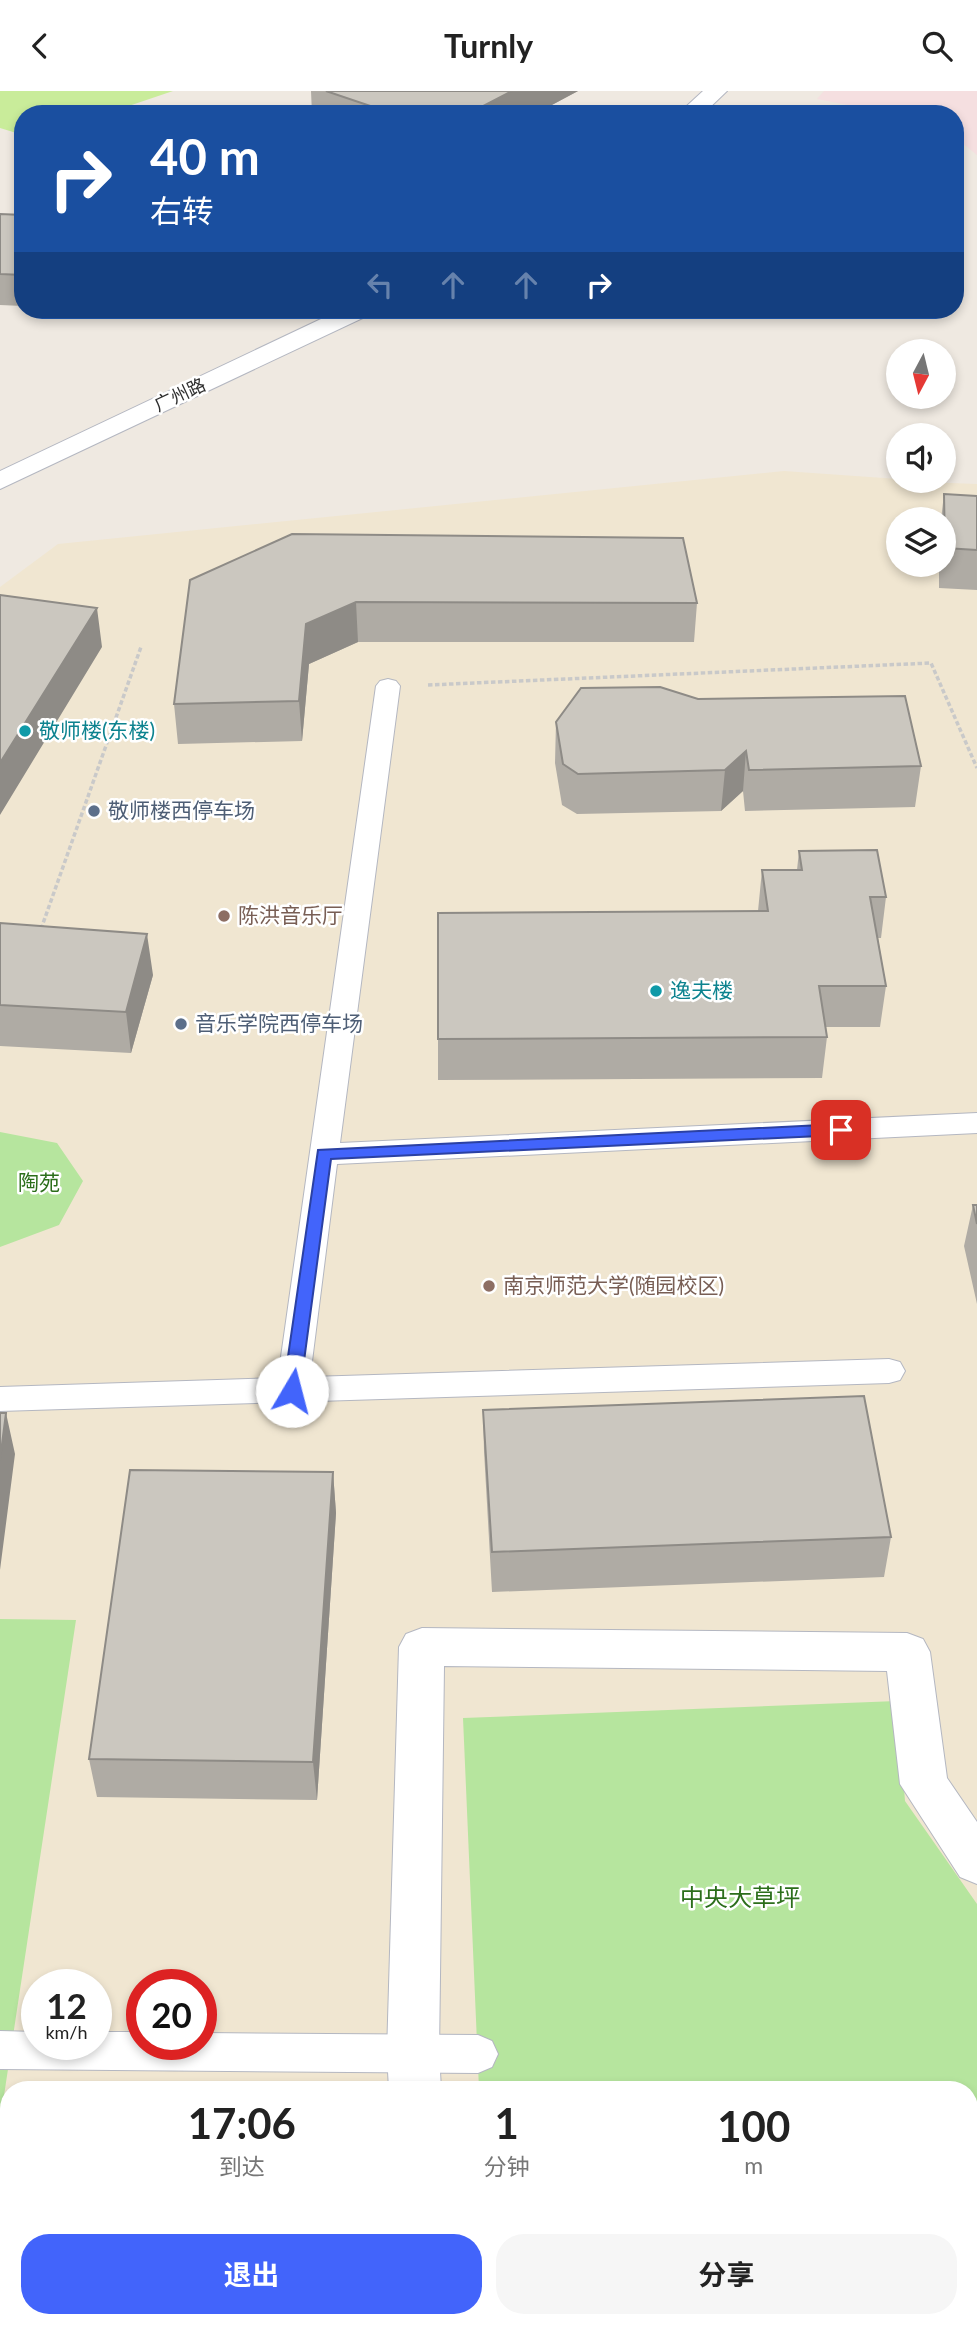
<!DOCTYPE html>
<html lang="zh">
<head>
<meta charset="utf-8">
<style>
	:root { --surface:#fff; --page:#f6f6f6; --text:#222; --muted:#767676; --accent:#4264fb }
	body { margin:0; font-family:Lato,"Noto Sans SC",sans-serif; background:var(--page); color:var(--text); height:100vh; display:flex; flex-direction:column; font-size:26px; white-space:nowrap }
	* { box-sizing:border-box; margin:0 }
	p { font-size:23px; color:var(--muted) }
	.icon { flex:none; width:38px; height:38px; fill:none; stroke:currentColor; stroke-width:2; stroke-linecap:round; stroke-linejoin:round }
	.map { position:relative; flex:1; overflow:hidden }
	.side { position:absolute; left:0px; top:1990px; width:978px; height:247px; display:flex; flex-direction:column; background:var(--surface); border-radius:28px 28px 0 0; box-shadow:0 4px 10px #0003 }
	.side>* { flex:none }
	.banner { position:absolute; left:14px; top:14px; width:950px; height:214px; border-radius:28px; box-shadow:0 4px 10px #0003; background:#1a4fa0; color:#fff; overflow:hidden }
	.needle { width:46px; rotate:187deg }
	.tools { position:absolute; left:886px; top:248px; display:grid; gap:14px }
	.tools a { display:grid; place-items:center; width:70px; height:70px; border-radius:50%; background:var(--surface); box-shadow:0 4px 10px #0003; font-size:35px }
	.speed { position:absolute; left:21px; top:1878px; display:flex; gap:14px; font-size:35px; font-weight:700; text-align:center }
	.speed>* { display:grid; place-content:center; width:91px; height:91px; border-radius:50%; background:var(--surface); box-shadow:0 4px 10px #0003; line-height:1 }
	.speed small { font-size:18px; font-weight:400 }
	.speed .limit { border:10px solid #d22; background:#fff; color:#111 }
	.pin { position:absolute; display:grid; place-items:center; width:60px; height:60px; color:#fff; margin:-30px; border-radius:14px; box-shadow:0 4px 10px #0006 }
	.me { position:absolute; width:77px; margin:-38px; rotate:8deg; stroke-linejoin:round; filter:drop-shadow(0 0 5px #0008) }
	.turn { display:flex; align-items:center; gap:24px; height:147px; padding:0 21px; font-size:32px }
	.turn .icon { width:91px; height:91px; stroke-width:2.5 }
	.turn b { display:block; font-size:49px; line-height:60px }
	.lanes { display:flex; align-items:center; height:66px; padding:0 21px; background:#0003; justify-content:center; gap:35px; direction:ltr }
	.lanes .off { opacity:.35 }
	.eta { display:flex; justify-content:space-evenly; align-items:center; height:119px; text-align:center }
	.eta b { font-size:42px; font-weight:700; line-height:49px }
	.button { display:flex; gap:14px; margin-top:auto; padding:14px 21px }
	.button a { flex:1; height:80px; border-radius:28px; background:var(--accent); color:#fff; font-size:28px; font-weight:700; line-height:80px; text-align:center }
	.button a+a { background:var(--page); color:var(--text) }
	header { display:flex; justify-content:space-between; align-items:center; height:91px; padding:0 21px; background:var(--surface); font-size:32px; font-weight:700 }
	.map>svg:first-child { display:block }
</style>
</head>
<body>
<header><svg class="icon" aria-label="back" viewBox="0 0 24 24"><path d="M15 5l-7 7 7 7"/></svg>Turnly<svg class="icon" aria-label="search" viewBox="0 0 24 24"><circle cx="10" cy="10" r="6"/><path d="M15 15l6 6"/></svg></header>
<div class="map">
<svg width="977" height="2236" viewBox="0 0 977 2236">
	<rect width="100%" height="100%" fill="#efe9e1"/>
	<path fill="#f0e6d1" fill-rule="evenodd" d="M784 380 898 388V390L977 393V2236H0V496L58 453ZM898 429H943V474H898ZM37 1894H96V1953H37ZM142 1894H201V1953H142ZM9 1998H970V2228H9Z"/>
	<path fill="#f5dfe0" d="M824 0H977V64L956 47V23H894L817 8Z"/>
	<path fill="#b6e59e" d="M0 1041 57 1052 83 1090 59 1134 0 1156Z
		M0 1528 76 1529 0 2031Z
		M897 1610 905 1710 977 1813V2126L970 2138V1998H479L463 1627Z
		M970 2166 977 2199V2236H490V2228H970Z"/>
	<path fill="#c9ec9a" d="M0 0H173L105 23H23V44L0 37Z"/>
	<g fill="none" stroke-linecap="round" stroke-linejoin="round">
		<g stroke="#b4b7c1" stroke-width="2">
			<path id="service" d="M388 588 396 590 400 595 340 1052 977 1022V1042L337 1073 310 1286 889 1268 900 1271 905 1280 900 1289 889 1292 0 1320V1296L278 1287 376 595 380 590Z
				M0 1940 37 1941V1953H96V1941H142V1953H201V1942L478 1944 492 1950 498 1963 492 1976 478 1982 0 1978Z"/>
		</g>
		<g stroke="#b4b7c1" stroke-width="2">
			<path id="minor" d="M422 1537 907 1542 923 1548 930 1561 947 1687 977 1731V1793L960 1786 900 1693 887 1580 444 1575 439 1963 441 1998H389L387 1963 399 1556 406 1543Z
				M398 2228H452L453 2236H397Z"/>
		</g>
		<g stroke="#b4b7c1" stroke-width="2">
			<path id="secondary" d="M703 0H727L703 23H678Z
				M340 219H373L369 224 0 398V380Z"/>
		</g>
		<path stroke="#c9c9c9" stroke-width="3.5" stroke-dasharray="4.5 2.5" stroke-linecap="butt" d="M428 594 931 572 977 677
			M41 838 141 556"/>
		<use href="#service" fill="#fff" fill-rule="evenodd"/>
		<use href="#minor" fill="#fff" fill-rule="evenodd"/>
		<use href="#secondary" fill="#fff" fill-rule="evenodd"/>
	</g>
	<path fill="#afaba4" d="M311 0H578L535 23H312Z
		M0 123 23 124V215L0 214Z
		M944 403 977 405V499L939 497V474H943V429H941Z
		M190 489 697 512 694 551H358L309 573 302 650 178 653 174 613Z
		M556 631 921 675 915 716 745 720 743 700 721 720 577 723 562 714 555 672Z
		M799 760 886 806 881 847H878L886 895 880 936H826L827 946 822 987 438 989V948L758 820 762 779H797Z
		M0 832 153 884 131 962 0 955Z
		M973 1114H977V1213L964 1155Z
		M483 1319 891 1446 884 1486 492 1501 484 1360Z
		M333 1381 336 1422 317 1709 97 1706 89 1668Z"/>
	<path fill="#8e8b86" d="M512 0H578L535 23H468Z
		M356 511 358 551 309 573 302 650 299 610 306 533Z
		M97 517 102 556 0 724V672Z
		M746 660 743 700 721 720 725 679Z
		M147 843 153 884 131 962 126 921Z
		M6 1322 15 1363 0 1479V1369Z
		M333 1381 336 1422 317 1709 313 1671Z
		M307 2228H312V2236H307Z"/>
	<path fill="#cbc7bf" stroke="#8e8b86" stroke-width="2" d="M326 0H512L468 23H394Z
		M0 123 23 124V184L0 183Z
		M944 403 977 405V459L945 457Z
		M292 443 683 447 697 512 356 511 306 533 299 610 174 613 190 489Z
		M0 504 97 517 0 672Z
		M660 596 698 608 905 605 921 675 749 679 746 660 725 679 578 683 563 673 556 631 581 597Z
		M877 759 886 806H870L886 895H819L827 946 438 948V822L768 820 762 779H802L799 760Z
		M0 832 147 843 126 921 0 914Z
		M973 1114H977V1133Z
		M864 1305 891 1446 492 1461 483 1319Z
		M0 1322H6L0 1369Z
		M130 1379 333 1381 313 1671 89 1668Z
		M61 2228H307V2236H60Z"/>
	<path fill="#4264fb" stroke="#2b41a3" stroke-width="2" d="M841 1033 849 1039 841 1044 331 1068 300 1300 298 1304H286L283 1300 318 1059Z"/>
	<g fill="#0f9aa8" stroke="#fff" stroke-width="2.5">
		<circle cx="25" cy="640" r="7"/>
		<circle cx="656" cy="900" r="7"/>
	</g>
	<g fill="#5c6f8a" stroke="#fff" stroke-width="2.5">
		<circle cx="94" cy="720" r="7"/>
		<circle cx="181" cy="933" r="7"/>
	</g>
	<g fill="#8d6e63" stroke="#fff" stroke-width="2.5">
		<circle cx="224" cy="825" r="7"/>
		<circle cx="489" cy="1195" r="7"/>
	</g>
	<g text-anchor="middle" stroke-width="5" stroke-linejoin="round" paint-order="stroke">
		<g font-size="18" fill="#2e2e2e" stroke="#fff">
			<text transform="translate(180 304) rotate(-25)" y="6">广州路</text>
		</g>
		<g font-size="21" fill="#0d838f" stroke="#fff" text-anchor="start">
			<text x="39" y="647">敬师楼(东楼)</text>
			<text x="670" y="907">逸夫楼</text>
		</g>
		<g font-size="21" fill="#4e5e75" stroke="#fff" text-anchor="start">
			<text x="108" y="727">敬师楼西停车场</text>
			<text x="195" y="940">音乐学院西停车场</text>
		</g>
		<g font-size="21" fill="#785e54" stroke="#fff" text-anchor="start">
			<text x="238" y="832">陈洪音乐厅</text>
			<text x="503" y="1202">南京师范大学(随园校区)</text>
		</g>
		<g font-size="21" fill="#2c6e1b" stroke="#fff">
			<text x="39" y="1099">陶苑</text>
		</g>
		<g font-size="24" fill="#2c6e1b" stroke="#fff">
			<text x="740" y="1815">中央大草坪</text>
		</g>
	</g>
</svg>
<div class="tools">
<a><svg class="needle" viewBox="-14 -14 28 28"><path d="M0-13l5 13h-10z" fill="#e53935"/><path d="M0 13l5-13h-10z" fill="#767676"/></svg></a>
<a><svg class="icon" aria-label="sound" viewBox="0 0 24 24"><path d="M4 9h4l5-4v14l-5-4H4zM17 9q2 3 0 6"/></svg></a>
<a><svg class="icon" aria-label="layers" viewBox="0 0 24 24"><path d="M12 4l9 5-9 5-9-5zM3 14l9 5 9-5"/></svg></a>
</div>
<div class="speed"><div>12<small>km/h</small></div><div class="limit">20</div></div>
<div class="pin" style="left:841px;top:1039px;background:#d93025"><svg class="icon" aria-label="arrive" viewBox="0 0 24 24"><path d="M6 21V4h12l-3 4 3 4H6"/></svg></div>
<svg class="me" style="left:292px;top:1300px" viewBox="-20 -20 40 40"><circle r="19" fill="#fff"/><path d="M0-13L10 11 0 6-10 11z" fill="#4264fb"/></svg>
<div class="banner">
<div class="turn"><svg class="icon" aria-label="right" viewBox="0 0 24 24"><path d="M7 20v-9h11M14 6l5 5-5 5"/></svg><div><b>40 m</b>右转</div></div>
<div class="lanes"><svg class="icon off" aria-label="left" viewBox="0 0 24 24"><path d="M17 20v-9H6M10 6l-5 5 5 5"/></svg><svg class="icon off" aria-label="ahead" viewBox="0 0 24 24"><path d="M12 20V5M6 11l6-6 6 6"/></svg><svg class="icon off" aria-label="ahead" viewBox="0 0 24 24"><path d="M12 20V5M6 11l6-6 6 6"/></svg><svg class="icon" aria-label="right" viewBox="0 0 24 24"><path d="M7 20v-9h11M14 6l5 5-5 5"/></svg></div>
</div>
<section class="side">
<div class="eta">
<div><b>17:06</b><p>到达</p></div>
<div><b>1</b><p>分钟</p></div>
<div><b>100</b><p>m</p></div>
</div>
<div class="button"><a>退出</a><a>分享</a></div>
</section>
</div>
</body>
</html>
